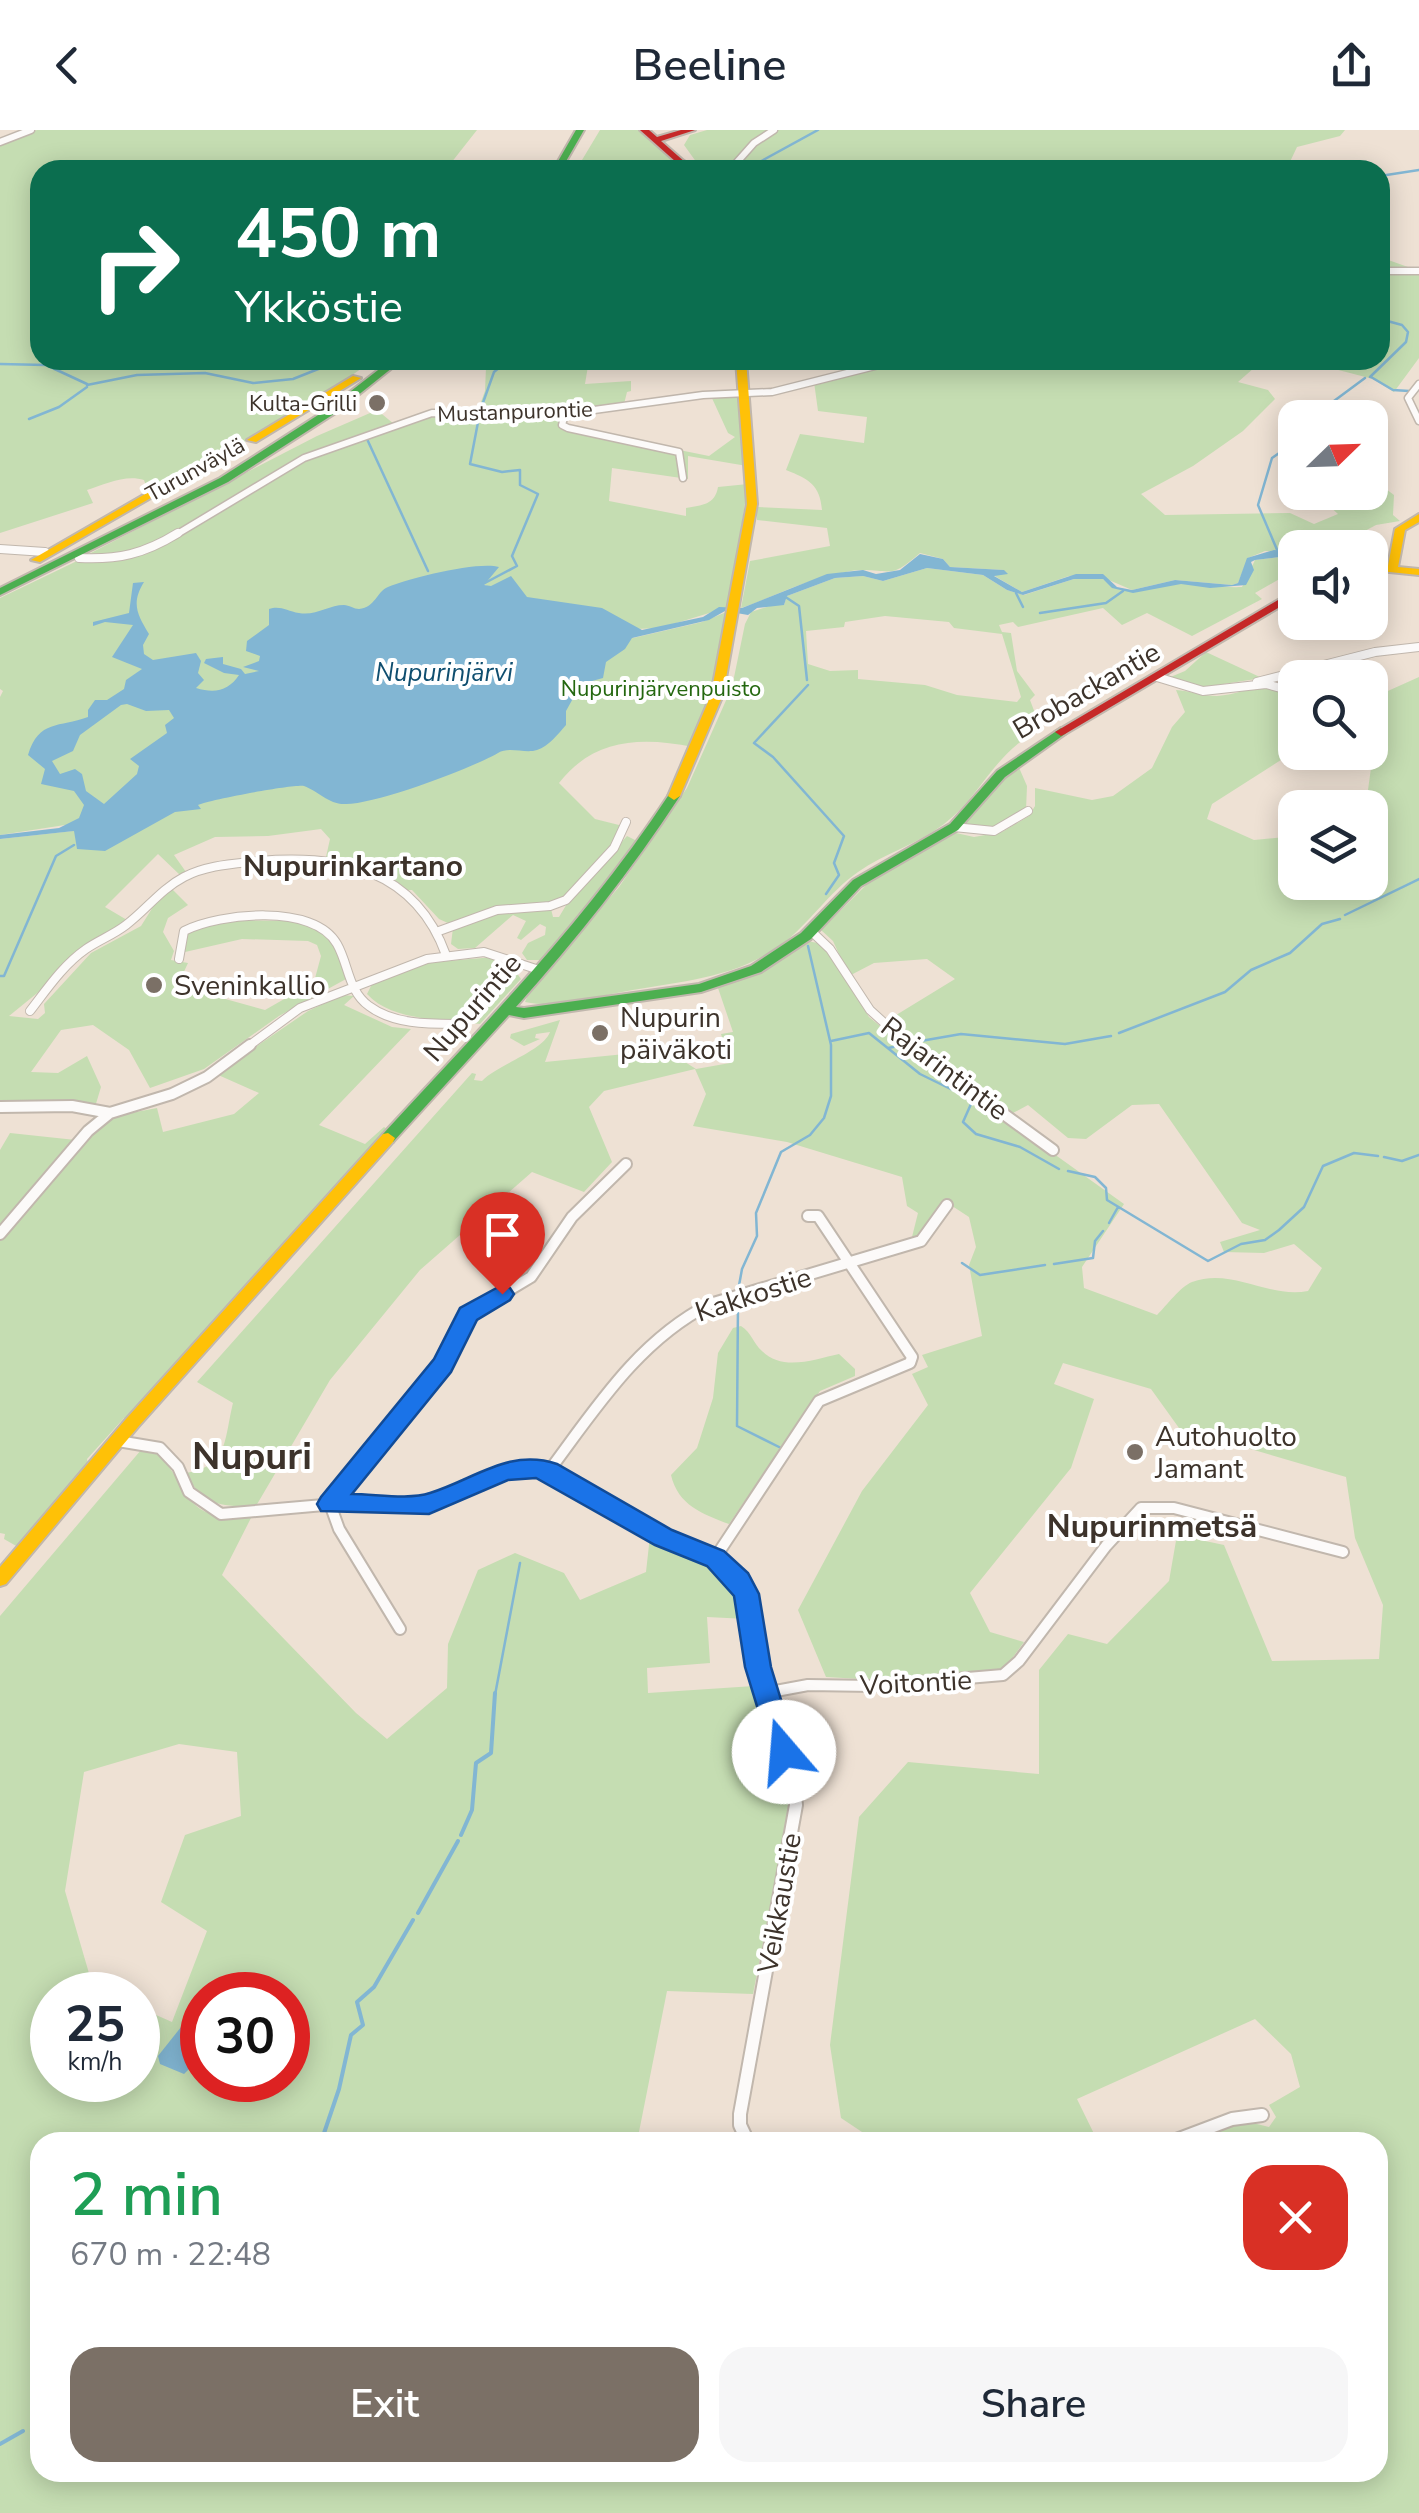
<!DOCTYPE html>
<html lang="en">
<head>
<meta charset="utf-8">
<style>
	:root { --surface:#fff; --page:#f6f6f7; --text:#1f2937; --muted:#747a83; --accent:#7b7066 }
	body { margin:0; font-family:"Nunito Sans",sans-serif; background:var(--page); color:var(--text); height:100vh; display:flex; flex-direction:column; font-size:38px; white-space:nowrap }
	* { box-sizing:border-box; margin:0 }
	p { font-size:32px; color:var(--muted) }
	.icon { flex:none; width:55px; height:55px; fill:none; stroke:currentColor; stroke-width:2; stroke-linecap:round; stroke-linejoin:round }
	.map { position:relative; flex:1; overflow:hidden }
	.sheet { position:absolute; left:30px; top:2002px; width:1358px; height:350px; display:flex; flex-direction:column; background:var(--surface); border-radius:30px; box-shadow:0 5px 25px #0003 }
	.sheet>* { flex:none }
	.banner { position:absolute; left:30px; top:30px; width:1360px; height:210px; border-radius:30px; box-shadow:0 5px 25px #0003; background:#0b6e4f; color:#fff; overflow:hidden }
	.needle { width:65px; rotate:67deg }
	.fabs { position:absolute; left:1278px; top:270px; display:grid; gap:20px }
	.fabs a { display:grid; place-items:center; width:110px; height:110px; border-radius:20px; background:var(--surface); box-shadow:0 5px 25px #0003; font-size:50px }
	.speed { position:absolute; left:30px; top:1842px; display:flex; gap:20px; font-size:50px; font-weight:700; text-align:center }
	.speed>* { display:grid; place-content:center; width:130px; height:130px; border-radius:50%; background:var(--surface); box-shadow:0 5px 25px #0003; line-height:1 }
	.speed small { font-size:25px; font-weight:400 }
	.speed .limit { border:15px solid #d22; background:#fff; color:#111 }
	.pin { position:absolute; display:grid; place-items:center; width:85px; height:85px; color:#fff; margin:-102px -42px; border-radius:50% 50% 50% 0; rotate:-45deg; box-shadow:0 0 10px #0007 }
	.pin .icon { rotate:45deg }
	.me { position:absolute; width:110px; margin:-55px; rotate:342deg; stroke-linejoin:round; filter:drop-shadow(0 0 8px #0008) }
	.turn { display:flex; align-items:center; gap:35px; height:210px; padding:0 40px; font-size:45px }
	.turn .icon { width:130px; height:130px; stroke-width:2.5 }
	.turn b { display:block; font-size:70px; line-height:85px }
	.round { display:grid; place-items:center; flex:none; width:105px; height:105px; border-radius:30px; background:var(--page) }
	.headline { display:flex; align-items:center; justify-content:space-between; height:170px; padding:0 40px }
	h1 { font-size:60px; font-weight:600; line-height:75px; color:#1e9e55 }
	.cta { display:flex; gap:20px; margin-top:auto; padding:20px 40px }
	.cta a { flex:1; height:115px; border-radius:30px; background:var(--accent); color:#fff; font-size:40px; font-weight:600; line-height:115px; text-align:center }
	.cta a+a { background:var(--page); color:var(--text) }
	header { display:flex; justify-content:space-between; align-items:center; height:130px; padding:0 40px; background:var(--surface); font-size:45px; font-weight:600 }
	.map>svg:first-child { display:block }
</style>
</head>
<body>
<header><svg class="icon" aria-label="back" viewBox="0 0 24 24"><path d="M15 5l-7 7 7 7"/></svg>Beeline<svg class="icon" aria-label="share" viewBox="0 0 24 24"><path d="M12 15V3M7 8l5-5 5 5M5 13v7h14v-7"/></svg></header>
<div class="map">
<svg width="1419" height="2383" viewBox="0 0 1419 2383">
	<rect width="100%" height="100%" fill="#eee1d4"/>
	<path fill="#c5ddb2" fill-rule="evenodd" d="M37 0H477L451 33 483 40H40V230H373C326 265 277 296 225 322 198 335 174 346 148 362L144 350C126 344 105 354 87 360L93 373 0 403V14Z
		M600 0H639L677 34 666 40H576Z
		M707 0H770L725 40H702L684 15 690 5Z
		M778 0H1345L1340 6 1297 17 1288 36 1294 40H733L755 15Z
		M1380 127 1419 141V228L1394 262 1373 249 1300 230H1380Z
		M463 230H589L585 254 631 251V261L627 262 624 274 546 284 478 280 485 261 486 237 478 231Z
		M886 230H1263L1238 252 1268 260 1275 269 1243 301 1193 336 1141 364 1165 385 1290 383 1314 394 1338 384 1315 363 1370 362V347L1394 365 1393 385 1400 391 1376 395 1335 417 1295 418V422L1265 421 1248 428 1238 453 1232 455 1175 450 1132 460 1095 444 1069 446 1022 462 993 445 1004 440 950 437 943 429 920 423C892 447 895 441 863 440 849 439 829 447 815 450 790 457 766 470 741 478L750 431 830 416 827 398 757 390V377L822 380C820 355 809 349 786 340L800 304 864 313 867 287 818 281 814 252 885 237Z
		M738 265 741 268 747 336 688 326V349L612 338 609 371 686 386V378C702 375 715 375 718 357L748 354 729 477 660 498 636 499 633 508 702 492 729 481 714 559 693 617C641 607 594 608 559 653L595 689 623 696 613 715 565 768 546 774 501 777 450 794 439 789 412 760H403L342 731 326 727 330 709 321 699 268 706 215 707 174 725 186 742 180 745 158 724 105 777 127 790 9 886 38 889 45 883 44 874 91 823 141 796 153 777 172 759 188 775 168 788 163 802 174 821 171 830 188 833 181 848 193 860 265 880 314 852 321 826 317 815 308 811 242 809 185 822V804L212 790 298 791 324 800 336 818 346 849 279 886 204 939 150 958 129 920 93 895 61 900 31 942 58 943 87 926 101 957 95 977H0V709L73 701 65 695 0 705V567L3 561 0 559V468L77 431H114L147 424 308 329 434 284 566 285 564 294 570 298 709 326 735 307 728 303 711 266ZM483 454 533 478 287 517Z
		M377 280 394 294 294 330 142 422 85 426 317 306Z
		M1295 425V440L1255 463 1262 469 1192 506 1147 483 1122 495 1103 478 1018 497 1013 492 999 495 1002 502 1011 503 1017 541 1035 565 1030 570 1041 599C994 622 982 665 944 694 918 714 885 723 858 742 829 762 809 794 781 815 732 850 678 851 622 862 589 868 559 879 525 872L530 860 619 757 687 658 732 557 745 494 751 482 776 474 784 475 787 466 835 448 863 446 883 451 927 438 983 445 1007 460 1024 465 1074 449H1103C1127 471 1149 457 1178 454 1198 453 1221 458 1242 457L1255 430ZM885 486 949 492 954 498 1002 504 1021 567 1017 572 957 565 925 555 858 549V540L830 541 808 534 806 501 844 497 845 492Z
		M1206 522 1262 548 1198 558 1168 548 1185 541Z
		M1419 547V2383H0V1486L141 1320 160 1325C195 1368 185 1391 252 1386L222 1445 356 1583 387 1609 447 1558 448 1514 478 1440 515 1423 564 1443 580 1470 646 1442 650 1406C693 1425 739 1436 747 1489L707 1487 710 1533 647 1538 648 1563 754 1556 786 1653 789 1680 753 1864 667 1861 637 2012H40V2342H1378V2012H1180L1241 1990 1269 1997 1276 1987 1269 1975 1300 1957 1291 1924 1255 1889 1077 1969 1098 2012H877L841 1988 830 1915 859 1687 908 1632 1039 1644V1540L1068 1504 1107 1514 1169 1451 1177 1405 1224 1415 1272 1531 1379 1529 1383 1475 1355 1408 1346 1347 1179 1298 1151 1259 1063 1233 1054 1254 1094 1269 1071 1338 970 1463 990 1502 1024 1512 1003 1541 878 1550 826 1547 798 1480 862 1361 928 1275 912 1244 928 1237 922 1225 982 1206 969 1135 976 1117 969 1087 946 1072 920 1108 912 1107 918 1083 907 1076 902 1047 787 1012 693 996 706 964 695 939 604 961 589 977 612 1032 584 1062 532 1042 420 1140 330 1250 256 1376C222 1377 202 1376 186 1343 229 1336 224 1309 233 1273L197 1252 472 943 476 944 474 950 482 951C499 934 543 921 550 902L536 904 535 908 540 909 524 916 510 908 511 904 560 890 545 932 635 923 674 925 696 939 730 933 721 904 733 902 718 858 765 839 807 811 823 814 869 887 917 926 1124 1074 1082 1137 1084 1158 1157 1185C1167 1175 1180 1157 1192 1152 1232 1137 1269 1169 1308 1161L1322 1138 1294 1114 1264 1123 1224 1122 1220 1112 1260 1100 1242 1093 1159 974 1132 975 1086 1009 1068 1008 1028 975 1013 983 888 890 955 849 927 829 874 833 849 846 833 811 821 800 870 751 956 703 974 707 1002 702 1029 686 1035 676V658L1092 670 1113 666 1152 638 1172 597 1185 582 1176 560C1189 561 1204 566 1217 566 1245 564 1269 546 1295 567V621L1212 674 1207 689 1254 710 1295 706V752H1370V678L1356 677 1368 660 1371 638 1333 623 1370 622V569ZM179 1614 237 1622 241 1686 185 1705 161 1772 207 1801 172 1892 138 1877V1950H52V1865H111L93 1857 65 1761 84 1642ZM202 1865H288V1950H202Z
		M1017 633 1027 656 1026 680 992 701 962 697Z
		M627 706 635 710 638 717 542 830H527L522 823 528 813 545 805 546 797 540 794 521 810 517 808 526 791 513 785 475 818 458 819 451 814 453 798 499 782 551 779 553 787H559L568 772Z
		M494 827 509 832 521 849 480 894C445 889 392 892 367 864L373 852 424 833Z
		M343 865 354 866 344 875 392 897 411 899 319 995 365 1014 384 997 387 999 129 1288H124L87 1329 88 1334 18 1417 4 1409 5 1404 0 1403V1020L10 1003 85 1011 115 986 157 978 163 1002 234 984 259 963 216 944 308 881Z
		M741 1196C752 1203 753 1213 762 1221 783 1242 815 1229 839 1224L855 1239V1246L820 1261 729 1394C702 1384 678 1375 671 1345L697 1318 713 1268 718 1223 733 1198Z"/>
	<path fill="#82b6d3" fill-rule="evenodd" d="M1274 420 1295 422V425L1255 430 1251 432 1254 440 1246 455 1210 458 1181 454 1133 463 1112 458 1103 449H1074L1023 465 1007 460 983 445 927 438 883 451 863 446 835 448 787 466 784 475 757 478 748 485 725 481 709 490 632 508 625 519 606 532 603 548 581 554 566 581V595C558 604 549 616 537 620 525 624 509 616 498 623 472 638 377 674 346 674 329 675 318 661 304 656 294 654 208 670 198 675L201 679 175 682 105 721 77 719 74 701 0 709V705L59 698 79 688 84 675 74 661 41 654 45 639 28 625C39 589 59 598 88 587V580L95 570H107L124 559 126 550 142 539 112 527 133 495 105 492 93 496V492L129 483 133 453 144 452C131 473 137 484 149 504L143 515 144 524 153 530 196 523 201 531 198 543 204 550 196 558C216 564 229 560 239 545L224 543 204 533 206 529 223 527V534L241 539 245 544 259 541 243 537 259 531 260 526 246 521 247 511 269 495V479C280 475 287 481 299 483 316 486 329 475 344 475 349 475 354 479 359 479 376 477 376 462 388 457 409 448 478 431 499 437L484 455 491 456 511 446 527 467 602 478 642 500 703 487 719 477 742 478 827 444 863 440 876 444 900 440 920 424 943 429 950 437 1004 440 1008 444 994 446 1022 462 1076 444H1103L1117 457 1132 460 1175 450 1232 455 1238 453 1247 428ZM127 574 146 581 169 580 174 588 165 595 167 603 130 629 139 636 137 644 104 674 86 661 82 644 75 639 60 644 52 631 73 621 80 605 121 575Z
		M189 1887 194 1905 193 1935 184 1944 160 1934 158 1926Z"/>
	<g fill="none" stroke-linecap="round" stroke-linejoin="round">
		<path stroke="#82b6d3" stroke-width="2.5" d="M378 40 445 32 492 40
			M745 40 818 0
			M1380 46 1419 40
			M450 230 498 237
			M0 234 46 235 87 254
			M403 237 423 230
			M1370 247 1406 212 1408 202 1402 195 1380 189
			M1371 247 1393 260 1409 261
			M87 255 137 245 205 243 253 253 293 249 341 230
			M480 281 494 242 508 230
			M479 287 470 334 502 342 520 340V355L538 364 512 426 517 436 483 454
			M1311 288 1365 248
			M29 289 59 277 87 257
			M367 309 428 441
			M1278 422 1258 375 1272 328 1295 312
			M1016 463 1023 477
			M784 466 799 476 807 550
			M1040 483 1106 473 1123 461
			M808 555 754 613 773 627 844 706 834 733 839 745 826 764
			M1345 785 1419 749
			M0 846H4L56 726 74 715
			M1119 903 1225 862 1251 840 1290 823 1322 794 1340 789
			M831 911 869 903 920 944 969 968 971 974 963 992 976 1004 1020 1017 1059 1039
			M915 912 961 904 1065 914 1111 906
			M888 918 904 915
			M1384 1027 1402 1031 1419 1025
			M1068 1041 1095 1047 1106 1058 1107 1070 1208 1131 1241 1114 1265 1110 1279 1100 1304 1077 1323 1036 1354 1023 1378 1026
			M1109 1093 1118 1077
			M962 1133 980 1145 1045 1135
			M1054 1134 1093 1128 1095 1111 1103 1101
			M738 1161 742 1139 757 1106 756 1083 781 1022 810 1005 824 988 831 966V915L808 816
			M738 1173 737 1296 781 1318
			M495 1565 520 1433"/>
		<path stroke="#82b6d3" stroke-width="4" d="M461 1705 472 1680 476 1633 491 1623 495 1563
			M418 1783 458 1711
			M323 2011 361 2012
			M321 2012 339 1959 351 1905 363 1895 357 1872 374 1857 413 1790
			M0 2314 23 2301"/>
		<g stroke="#c1b7ad" stroke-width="9">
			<path id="street-far3" d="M0 12 31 0
				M669 40 684 34
				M730 40 754 13 774 0
				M1380 141H1419
				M1419 254 1408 268 1419 291
				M565 284 562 295 568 298 679 322 683 348
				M174 406 304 328 432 283 565 284 703 265 772 262 899 230"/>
		</g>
		<g stroke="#c1b7ad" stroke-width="10">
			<path id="street-far2" d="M0 419 45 422
				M79 428C118 430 144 424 178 403
				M1157 547 1203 561 1266 554 1295 562
				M1257 552 1375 522 1419 517
				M1330 622 1333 629
				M954 697 994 701 1028 681
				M439 801 497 780 550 776 566 770 614 718 626 692
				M811 801 830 819 870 880 912 918
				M179 829 184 801C220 783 314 773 337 814 349 835 348 861 369 876 394 895 431 894 460 894
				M30 881C47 859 63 835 86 819 99 810 113 805 126 795 146 780 161 759 184 747 207 735 233 734 259 731 340 724 415 739 446 825
				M246 918 300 878 427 829 484 822 539 840"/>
		</g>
		<g stroke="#c1b7ad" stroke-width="14">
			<path id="street-far1" d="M909 915 1053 1020
				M0 977 72 976 110 983 172 964 207 947 250 915
				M0 1104 88 1001 110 983
				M118 1311 160 1318 178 1337 189 1362 221 1384 358 1372 429 1374 506 1340 549 1341 663 1408 715 1428 739 1451 747 1465 758 1537 767 1565
				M549 1341C596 1278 638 1211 710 1174L921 1111 947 1075
				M715 1428 819 1271 910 1233 912 1227 818 1086H808
				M400 1499 339 1399 330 1374 443 1235 469 1184 531 1147 572 1087 626 1034
				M765 1563 808 1555 873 1556 1003 1545 1019 1531 1106 1416 1141 1378H1174L1343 1422"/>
		</g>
		<g stroke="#c1b7ad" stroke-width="16">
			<path id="street" d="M748 2012 740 1995V1984L796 1675 794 1654 766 1563
				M1171 2012 1232 1989 1262 1985"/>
		</g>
		<g stroke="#c1b7ad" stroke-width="4">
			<path id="fast" d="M576 0H584L561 40H553Z
				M391 230H402L337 282 228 352 0 465V458L220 348 329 278Z
				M1061 598 1067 602 1065 604 1005 647 958 700 861 756 811 809 761 842 701 862 524 888 509 885 393 1012H383L381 1008 383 1004C485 893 586 791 670 663L674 662 680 666C631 741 576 810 516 877L524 878 699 854 751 836 801 803 853 750 950 694 997 641Z"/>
		</g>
		<g stroke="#c1b7ad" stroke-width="4">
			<path id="slow" d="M736 230H746L757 374 723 565 680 666 674 670 668 666 711 565 747 374Z
				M353 246 361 248 256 312 247 310Z
				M152 360 161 362 40 432 31 430Z
				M1419 384V392L1405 400 1398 437 1419 439V445L1370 440V434L1388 436 1395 399Z
				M388 1003 395 1008 393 1012 138 1297 6 1454 0 1456V1437L126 1289 383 1004Z"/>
		</g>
		<g stroke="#c1b7ad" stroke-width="4">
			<path id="jam" d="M640 0H649L657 7 681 0H695L661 11 694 40H685Z
				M1295 460V468L1065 604 1061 606 1055 602Z"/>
		</g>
		<use href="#street-far3" stroke="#fcfaf9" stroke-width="6"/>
		<use href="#street-far2" stroke="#fcfaf9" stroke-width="8"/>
		<use href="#street-far1" stroke="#fcfaf9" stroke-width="10"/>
		<use href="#street" stroke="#fcfaf9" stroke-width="12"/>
		<use href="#fast" fill="#4caf50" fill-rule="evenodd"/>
		<use href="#slow" fill="#ffc107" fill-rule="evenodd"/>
		<use href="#jam" fill="#c62828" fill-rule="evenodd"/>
	</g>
	<path fill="#1a73e8" stroke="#114b97" stroke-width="2.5" d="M502 1155 510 1158 514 1164 510 1170 477 1190 451 1242 352 1364C376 1364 408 1370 430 1363 475 1349 509 1318 557 1334L672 1400 724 1421 748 1443 759 1464 771 1537 797 1622 793 1631 784 1634 774 1631 771 1622 745 1537 734 1466 707 1436 655 1415 536 1348 508 1350 429 1384 321 1381 317 1374 321 1367 434 1229 460 1178Z"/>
	<g fill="#7b7066" stroke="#fff" stroke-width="4">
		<circle cx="377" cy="273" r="10"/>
		<circle cx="154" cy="855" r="10"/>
		<circle cx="600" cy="903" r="10"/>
		<circle cx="1135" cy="1322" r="10"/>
	</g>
	<g text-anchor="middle" stroke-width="8" stroke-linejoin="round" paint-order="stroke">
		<g font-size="22" fill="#3d332b" stroke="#fff" text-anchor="end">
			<text x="357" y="281">Kulta-Grilli</text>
		</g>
		<g font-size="22" fill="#3d332b" stroke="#fff">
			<text transform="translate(515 281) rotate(-2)" y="8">Mustanpurontie</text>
			<text transform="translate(195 339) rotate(-29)" y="8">Turunväylä</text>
		</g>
		<g font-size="22" fill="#24670f" stroke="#fff">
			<text x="661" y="566">Nupurinjärvenpuisto</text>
		</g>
		<g font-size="25" font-style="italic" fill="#0f4e6f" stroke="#fff">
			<text x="444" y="551">Nupurinjärvi</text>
		</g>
		<g font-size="28" fill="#3d332b" stroke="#fff">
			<text transform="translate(1086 560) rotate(-30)" y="10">Brobackantie</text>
			<text transform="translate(472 877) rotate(-49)" y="10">Nupurintie</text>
			<text transform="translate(945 938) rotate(37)" y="10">Rajarintintie</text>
			<text transform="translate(753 1164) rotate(-18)" y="10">Kakkostie</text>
			<text transform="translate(916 1552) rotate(-3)" y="10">Voitontie</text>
			<text transform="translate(779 1773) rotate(-80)" y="10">Veikkaustie</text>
		</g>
		<g font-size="28" fill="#3d332b" stroke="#fff" text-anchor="start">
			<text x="174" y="865">Sveninkallio</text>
			<text x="620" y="897">Nupurin<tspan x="620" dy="32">päiväkoti</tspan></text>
			<text x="1155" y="1316">Autohuolto<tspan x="1155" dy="32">Jamant</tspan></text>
		</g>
		<g font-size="30" font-weight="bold" fill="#3d332b" stroke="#fff">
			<text x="353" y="746">Nupurinkartano</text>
		</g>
		<g font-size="32" font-weight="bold" fill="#3d332b" stroke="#fff">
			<text x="1152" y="1407">Nupurinmetsä</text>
		</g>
		<g font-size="38" font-weight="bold" fill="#3d332b" stroke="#fff">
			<text x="252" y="1339">Nupuri</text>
		</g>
	</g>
</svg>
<div class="fabs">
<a><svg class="needle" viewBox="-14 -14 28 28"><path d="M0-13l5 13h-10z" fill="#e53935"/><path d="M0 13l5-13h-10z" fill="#747a83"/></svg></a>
<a><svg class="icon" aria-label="sound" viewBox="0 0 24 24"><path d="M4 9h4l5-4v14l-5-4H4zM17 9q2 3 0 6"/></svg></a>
<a><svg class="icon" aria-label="search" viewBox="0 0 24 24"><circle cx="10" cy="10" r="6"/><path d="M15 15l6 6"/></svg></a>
<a><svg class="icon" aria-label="layers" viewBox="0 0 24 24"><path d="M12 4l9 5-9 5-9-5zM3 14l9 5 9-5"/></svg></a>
</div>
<div class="speed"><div>25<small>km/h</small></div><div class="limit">30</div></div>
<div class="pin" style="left:502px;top:1164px;background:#d93025"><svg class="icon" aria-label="arrive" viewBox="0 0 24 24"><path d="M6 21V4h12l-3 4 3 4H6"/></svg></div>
<svg class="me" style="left:784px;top:1622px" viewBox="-20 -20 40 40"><circle r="19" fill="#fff"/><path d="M0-13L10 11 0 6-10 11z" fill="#1a73e8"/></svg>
<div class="banner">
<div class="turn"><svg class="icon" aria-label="right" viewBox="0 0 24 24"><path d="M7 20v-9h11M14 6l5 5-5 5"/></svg><div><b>450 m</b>Ykköstie</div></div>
</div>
<section class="sheet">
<div class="headline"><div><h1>2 min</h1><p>670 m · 22:48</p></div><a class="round" style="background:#d93025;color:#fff"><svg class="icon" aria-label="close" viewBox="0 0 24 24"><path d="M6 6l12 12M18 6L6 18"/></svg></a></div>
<div class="cta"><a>Exit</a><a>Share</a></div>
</section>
</div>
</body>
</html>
